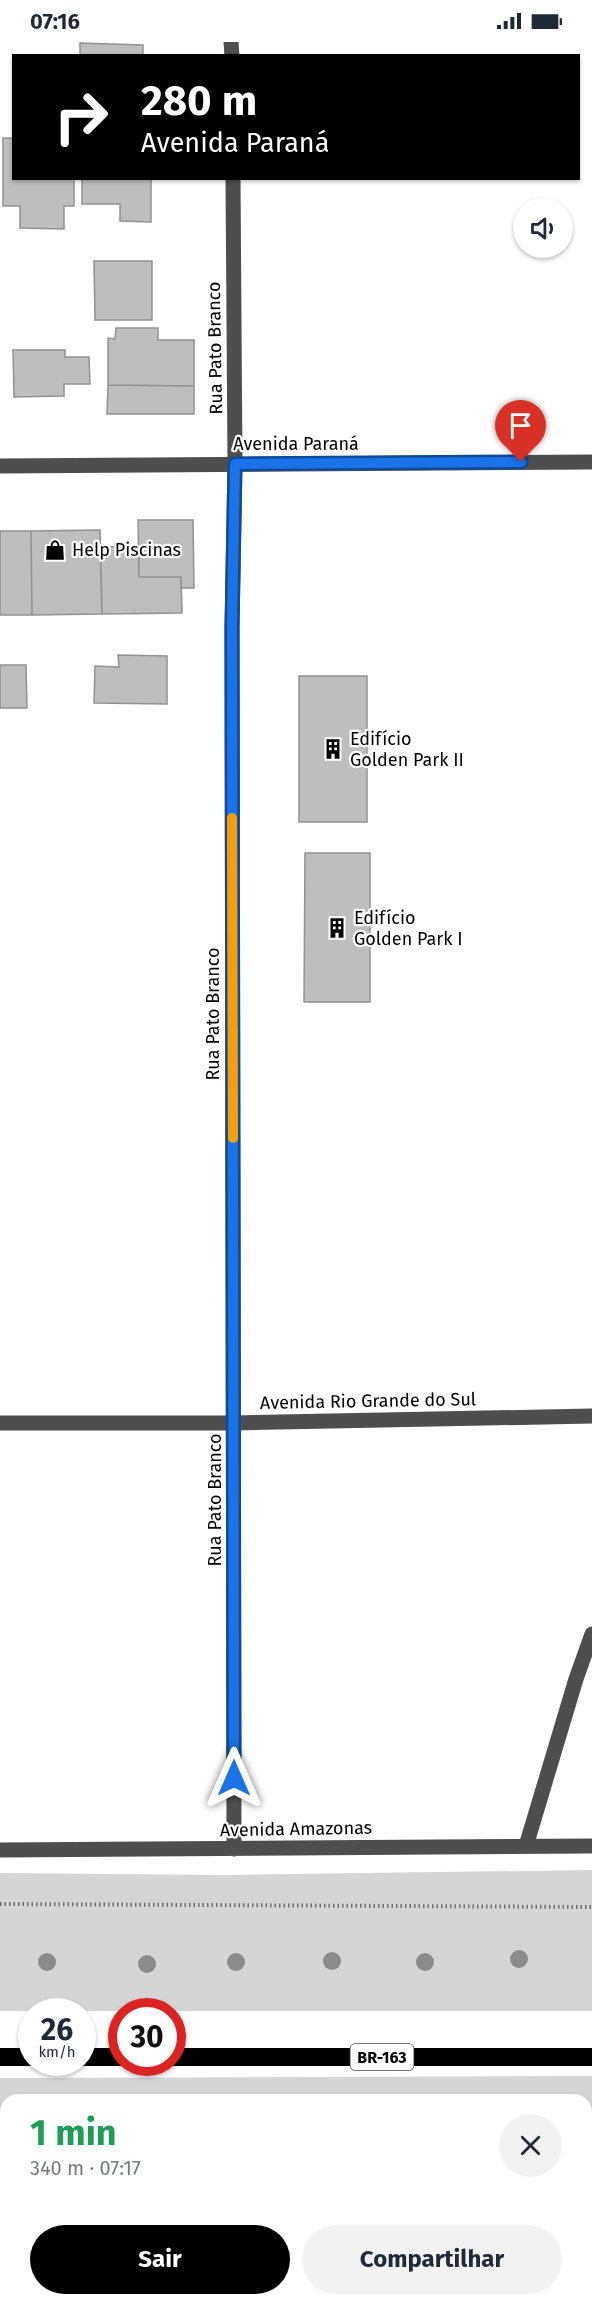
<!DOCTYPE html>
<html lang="pt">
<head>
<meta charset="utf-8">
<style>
	:root { --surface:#fff; --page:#f2f2f3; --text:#1f2937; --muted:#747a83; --accent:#000 }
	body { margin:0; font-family:"Fira Sans",sans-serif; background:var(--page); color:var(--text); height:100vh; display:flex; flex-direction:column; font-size:22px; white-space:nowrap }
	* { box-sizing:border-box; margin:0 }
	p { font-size:20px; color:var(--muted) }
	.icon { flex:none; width:33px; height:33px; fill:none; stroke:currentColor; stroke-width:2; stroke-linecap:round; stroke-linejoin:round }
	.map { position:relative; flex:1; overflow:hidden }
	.details { position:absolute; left:0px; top:2052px; width:592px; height:212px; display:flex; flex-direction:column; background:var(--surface); border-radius:18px 18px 0 0; box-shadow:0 2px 4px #0004 }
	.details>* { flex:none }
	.top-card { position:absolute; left:12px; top:12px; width:568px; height:126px; border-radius:0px; box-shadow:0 2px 4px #0004; background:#000; color:#fff; overflow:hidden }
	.controls { position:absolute; left:513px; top:156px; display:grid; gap:12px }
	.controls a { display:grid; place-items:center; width:60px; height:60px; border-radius:50%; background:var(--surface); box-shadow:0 2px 4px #0004; font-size:30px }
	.speed { position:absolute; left:18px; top:1956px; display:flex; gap:12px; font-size:30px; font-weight:700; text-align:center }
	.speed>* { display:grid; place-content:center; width:78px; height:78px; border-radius:50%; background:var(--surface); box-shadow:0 2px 4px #0004; line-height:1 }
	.speed small { font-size:15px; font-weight:400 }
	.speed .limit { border:9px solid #d22; background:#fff; color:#111 }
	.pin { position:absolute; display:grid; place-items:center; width:51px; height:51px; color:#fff; margin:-62px -26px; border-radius:50% 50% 50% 0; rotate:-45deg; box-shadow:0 0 6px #0007 }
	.pin .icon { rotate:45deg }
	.me { position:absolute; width:66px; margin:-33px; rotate:0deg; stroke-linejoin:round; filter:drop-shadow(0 0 4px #0008) }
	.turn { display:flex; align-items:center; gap:21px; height:126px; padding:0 30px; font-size:27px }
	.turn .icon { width:78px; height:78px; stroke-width:2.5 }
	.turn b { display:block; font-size:42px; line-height:51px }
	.round { display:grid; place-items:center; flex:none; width:63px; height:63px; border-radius:32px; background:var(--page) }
	.summary { display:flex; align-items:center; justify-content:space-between; height:102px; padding:0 30px }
	h1 { font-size:36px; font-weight:700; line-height:45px; color:#1e9e55 }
	.cta { display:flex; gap:12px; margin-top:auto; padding:12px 30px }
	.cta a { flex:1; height:69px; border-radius:36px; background:var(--accent); color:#fff; font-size:24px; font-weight:700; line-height:69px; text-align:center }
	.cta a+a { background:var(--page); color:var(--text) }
	.status { display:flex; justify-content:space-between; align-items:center; height:42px; padding:0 30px; background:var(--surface); direction:ltr }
	.status svg { height:16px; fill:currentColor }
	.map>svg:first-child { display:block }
</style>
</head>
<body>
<div class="status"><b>07:16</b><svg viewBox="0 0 49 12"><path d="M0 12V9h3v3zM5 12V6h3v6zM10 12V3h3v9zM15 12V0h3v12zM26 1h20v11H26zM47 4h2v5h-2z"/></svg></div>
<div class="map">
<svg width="592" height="2263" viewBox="0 0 592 2263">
	<rect width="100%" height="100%" fill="#fff"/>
	<path fill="#d5d5d5" d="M592 1828V1969H0V1831L224 1833Z
		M592 2034V2112H587L586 2058H6V2115H0V2036Z"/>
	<path fill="#bebebe" stroke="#929292" stroke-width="1.5" d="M80 1 143 3V14H80Z
		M3 96H14V136H74V164H64V187L20 186V164H3Z
		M82 136H151V180L120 179V162H82Z
		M94 219H152V278H95Z
		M116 286H158V298H194V344L108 343V296L115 297Z
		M13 308H65V315H89L90 342H64V354L14 355Z
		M108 343 194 344V372H107Z
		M138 478H193L194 546H181V535H139Z
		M100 488 102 572 32 573 31 489Z
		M0 489H31L32 573H0Z
		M139 504V535H181L182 571 102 572 100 505Z
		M118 613 167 614V662L94 661 95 624 119 625Z
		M0 623H26L27 666H0Z
		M299 634H367V780H299Z
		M305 811H370V960H304Z"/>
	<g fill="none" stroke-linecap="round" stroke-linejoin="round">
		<path stroke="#707070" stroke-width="4" stroke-dasharray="1.5 3" stroke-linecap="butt" d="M0 1862 592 1865"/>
		<path stroke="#4e4e4e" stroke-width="15" d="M231 0 232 14
			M233 136 235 422 232 585 234 1807
			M0 424 592 420
			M0 1381H234L592 1374
			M526 1804 576 1637 592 1592
			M0 1808 592 1804
			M0 2127H6
			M586 2130H592
			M41 2258V2263
			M416 2258V2263"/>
		<path stroke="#000" stroke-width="18" d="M0 2015H32
			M82 2015H122
			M172 2015H592"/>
	</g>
	<g fill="#8b8b8b">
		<circle cx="519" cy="1917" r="9"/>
		<circle cx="332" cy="1919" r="9"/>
		<circle cx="47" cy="1920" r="9"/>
		<circle cx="236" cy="1920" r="9"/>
		<circle cx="425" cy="1920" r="9"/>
		<circle cx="147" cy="1922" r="9"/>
	</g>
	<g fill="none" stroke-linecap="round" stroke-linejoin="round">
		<g stroke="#114b97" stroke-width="15">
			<path id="route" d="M234 1736 232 585 235 422 521 420"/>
		</g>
		<use href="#route" stroke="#1a73e8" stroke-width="10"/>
		<path stroke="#f59e0b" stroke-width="10" d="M232 776 233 1096"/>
	</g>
	<defs>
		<g id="shop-bare" transform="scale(1.62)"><path d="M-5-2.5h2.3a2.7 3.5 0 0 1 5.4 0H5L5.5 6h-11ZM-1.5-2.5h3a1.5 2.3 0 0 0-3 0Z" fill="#000" stroke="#fff" stroke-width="2.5" paint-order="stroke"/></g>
		<g id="building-bare" transform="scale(1.62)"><path d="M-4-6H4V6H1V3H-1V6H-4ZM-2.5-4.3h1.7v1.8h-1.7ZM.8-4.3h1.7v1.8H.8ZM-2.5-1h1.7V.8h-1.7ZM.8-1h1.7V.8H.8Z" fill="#000" stroke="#fff" stroke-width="2.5" paint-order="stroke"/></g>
	</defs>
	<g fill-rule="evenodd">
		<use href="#shop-bare" x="55" y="508"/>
		<use href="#building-bare" x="333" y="707"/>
		<use href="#building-bare" x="337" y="886"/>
	</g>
	<g text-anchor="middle" stroke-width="4.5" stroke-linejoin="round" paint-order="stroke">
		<rect fill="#fff" stroke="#4c4c4c" stroke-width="1.5" x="350.5" y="2002" width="63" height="26" rx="4.5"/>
		<g font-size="16" font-weight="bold" fill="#000">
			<text x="382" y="2021">BR-163</text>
		</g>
		<g font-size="18" fill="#000" stroke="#fff">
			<text transform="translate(215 306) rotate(-91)" y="6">Rua Pato Branco</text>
			<text x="296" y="408">Avenida Paraná</text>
			<text transform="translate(213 972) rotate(-90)" y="6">Rua Pato Branco</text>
			<text transform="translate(368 1359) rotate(-1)" y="6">Avenida Rio Grande do Sul</text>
			<text transform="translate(215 1458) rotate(-90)" y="6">Rua Pato Branco</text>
			<text transform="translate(296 1787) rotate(-1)" y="6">Avenida Amazonas</text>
		</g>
		<g font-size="18" fill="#000" stroke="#fff" text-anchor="start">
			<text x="72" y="514">Help Piscinas</text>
			<text x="350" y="703">Edifício<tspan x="350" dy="21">Golden Park II</tspan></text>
			<text x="354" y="882">Edifício<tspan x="354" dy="21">Golden Park I</tspan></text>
		</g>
	</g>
</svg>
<div class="controls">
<a><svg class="icon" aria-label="sound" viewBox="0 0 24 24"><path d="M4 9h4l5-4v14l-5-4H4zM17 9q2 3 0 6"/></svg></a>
</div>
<div class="speed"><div>26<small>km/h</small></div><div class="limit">30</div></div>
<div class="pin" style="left:521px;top:420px;background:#d93025"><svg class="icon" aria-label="arrive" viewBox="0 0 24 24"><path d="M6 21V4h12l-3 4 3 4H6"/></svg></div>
<svg class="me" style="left:234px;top:1736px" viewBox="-20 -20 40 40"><path d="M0-17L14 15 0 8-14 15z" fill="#1a73e8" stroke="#fff" stroke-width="4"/></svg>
<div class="top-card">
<div class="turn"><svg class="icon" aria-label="right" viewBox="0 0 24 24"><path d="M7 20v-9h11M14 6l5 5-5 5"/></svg><div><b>280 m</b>Avenida Paraná</div></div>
</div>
<section class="details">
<div class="summary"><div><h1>1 min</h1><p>340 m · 07:17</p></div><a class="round"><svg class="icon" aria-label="close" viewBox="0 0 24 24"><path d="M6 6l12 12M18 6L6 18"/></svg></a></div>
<div class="cta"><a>Sair</a><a>Compartilhar</a></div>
</section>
</div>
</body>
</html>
